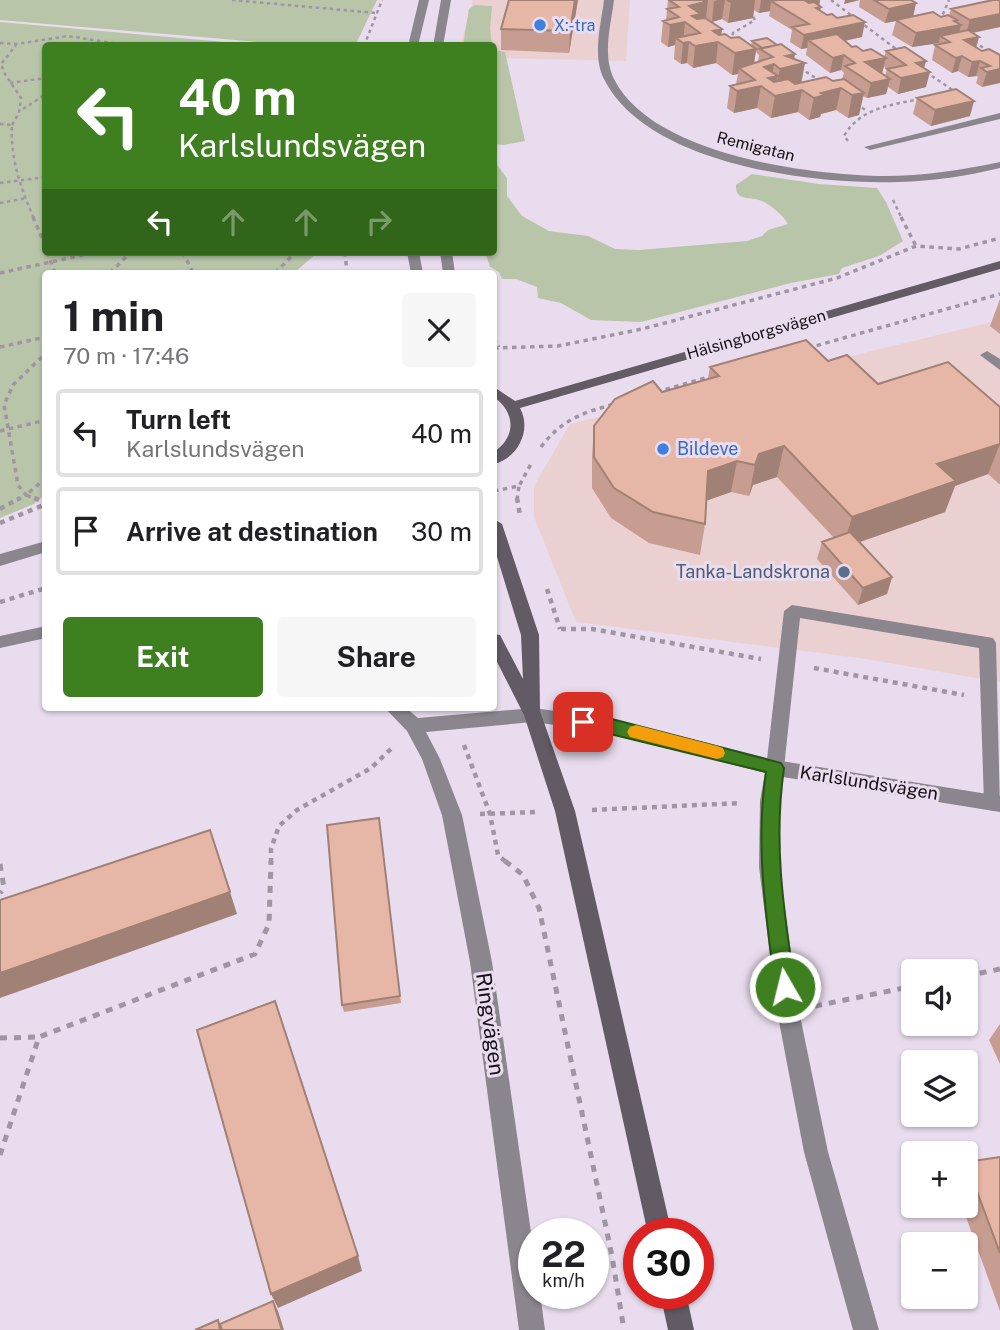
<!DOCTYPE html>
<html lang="en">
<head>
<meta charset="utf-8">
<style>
	:root { --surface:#fff; --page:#f6f6f6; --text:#202124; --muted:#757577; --line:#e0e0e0; --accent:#3e7f20 }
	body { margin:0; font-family:"Public Sans",sans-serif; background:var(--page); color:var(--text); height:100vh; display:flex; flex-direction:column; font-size:26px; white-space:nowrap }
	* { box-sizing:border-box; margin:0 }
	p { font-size:23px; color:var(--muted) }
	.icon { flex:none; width:38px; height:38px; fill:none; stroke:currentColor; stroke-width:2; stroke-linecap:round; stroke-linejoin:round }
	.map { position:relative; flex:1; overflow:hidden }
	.panel { position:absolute; left:42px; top:270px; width:455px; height:441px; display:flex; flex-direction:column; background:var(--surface); border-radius:7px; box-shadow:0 2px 5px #0004 }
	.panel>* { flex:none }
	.top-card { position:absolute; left:42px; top:42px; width:455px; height:214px; border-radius:7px; box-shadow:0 2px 5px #0004; background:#3e7f20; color:#fff; overflow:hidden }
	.controls { position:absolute; left:901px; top:959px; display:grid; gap:14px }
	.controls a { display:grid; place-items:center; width:77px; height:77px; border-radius:7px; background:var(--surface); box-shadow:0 2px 5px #0004; font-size:35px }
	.speed { position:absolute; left:518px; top:1218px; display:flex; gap:14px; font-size:35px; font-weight:700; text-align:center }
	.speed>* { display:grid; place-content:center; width:91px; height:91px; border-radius:50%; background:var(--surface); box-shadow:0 2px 5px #0004; line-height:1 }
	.speed small { font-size:18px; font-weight:400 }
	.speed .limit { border:10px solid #d22; background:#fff; color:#111 }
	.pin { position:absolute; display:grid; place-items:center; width:60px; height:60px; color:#fff; margin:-30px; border-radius:14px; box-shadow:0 4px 10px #0006 }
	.me { position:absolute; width:77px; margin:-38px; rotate:352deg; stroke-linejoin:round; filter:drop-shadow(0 0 5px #0008) }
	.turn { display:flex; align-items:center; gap:24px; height:147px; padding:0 21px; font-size:32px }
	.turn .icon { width:91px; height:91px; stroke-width:2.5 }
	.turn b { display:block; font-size:49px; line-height:60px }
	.lanes { display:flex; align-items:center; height:66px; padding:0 21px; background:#0003; justify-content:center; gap:35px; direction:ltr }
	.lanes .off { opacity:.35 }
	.round { display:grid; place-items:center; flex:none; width:74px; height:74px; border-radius:7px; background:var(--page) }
	.summary { display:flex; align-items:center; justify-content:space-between; height:119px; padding:0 21px }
	h1 { font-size:42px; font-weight:700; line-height:52px }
	.action { display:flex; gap:14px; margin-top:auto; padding:14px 21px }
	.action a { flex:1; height:80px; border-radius:7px; background:var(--accent); color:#fff; font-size:28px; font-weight:700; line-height:80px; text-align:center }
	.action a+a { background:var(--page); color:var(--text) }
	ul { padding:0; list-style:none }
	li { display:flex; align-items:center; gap:21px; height:88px; margin:0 14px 10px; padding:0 7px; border:4px solid var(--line); border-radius:7px }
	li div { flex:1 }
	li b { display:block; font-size:26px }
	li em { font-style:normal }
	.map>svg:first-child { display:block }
</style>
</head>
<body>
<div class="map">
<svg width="1000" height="1330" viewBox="0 0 1000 1330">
	<rect width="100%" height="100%" fill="#e9dcee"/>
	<path fill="#ebd0d2" d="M473 0H630L626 61 494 58V46H460Z
		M1000 320V682L859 658 576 622 534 517V486L570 424Z"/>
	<path fill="#b8c5a9" d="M0 0H377L355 46 293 45 0 20Z
		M475 5 492 6 490 29 492 45H463L469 9Z
		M0 22 260 45 46 46V252H318L294 273H46L45 495 34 504 0 518Z
		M494 50 505 52 525 141 504 145 494 144Z
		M494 161 507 178V196L522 216 549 231 588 236 615 249 639 250 747 241 762 236 768 230 788 224C784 216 771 205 762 201 750 196 735 202 736 185L752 174 819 184 877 188 886 202 903 241 879 256 842 268 839 274 791 283 641 322 591 320 561 303 538 298 537 287 516 279H502L499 272 490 267 485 252H494Z"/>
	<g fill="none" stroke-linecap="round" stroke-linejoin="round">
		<path stroke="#9f95a3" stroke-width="2.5" stroke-dasharray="3.5 3.5" stroke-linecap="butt" d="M232 0 376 13
			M831 0 900 52
			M940 21 949 0
			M731 42 733 33 755 20 751 13
			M974 42 1000 58
			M0 43 17 44 68 36 131 46
			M364 46 382 0
			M800 68 819 80
			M926 72 957 93
			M10 83 46 78
			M856 104 867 111
			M23 109 46 94
			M0 124 12 125C10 159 21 188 34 219
			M12 125 19 113 21 98 5 74 1 64 16 45
			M848 141 844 136C860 108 891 105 920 99
			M0 183 46 177
			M893 200 902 219
			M0 203 27 198"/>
		<path stroke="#9f95a3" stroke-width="3.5" stroke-dasharray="4.5 4.5" stroke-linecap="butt" d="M33 217 46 248
			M901 217 916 246
			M47 252 55 273
			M183 252 193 273
			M345 252 347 273
			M0 273 97 252
			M110 273 131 252
			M275 273 296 252
			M494 338 499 347
			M0 347 46 337
			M494 348 558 346 642 329 837 278 916 246 959 249 1000 238
			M808 348 1000 294
			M657 392 712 376
			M0 431 46 420
			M541 447C561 420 584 412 615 404
			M494 491 519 486 531 464
			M17 500 26 495 18 485 4 405 13 385 46 353
			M39 500 26 495 46 478
			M517 500 519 486"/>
		<path stroke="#9f95a3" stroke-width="4.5" stroke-dasharray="5 5" stroke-linecap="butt" d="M34 498 46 502
			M517 498 520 515
			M0 509 20 498
			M0 523 46 504
			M547 589 560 629
			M0 602 46 588
			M561 629H592L761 659
			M814 668 964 695
			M464 745 490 814 498 855 507 863
			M592 810 741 803
			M480 814 538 812
			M271 863V849L279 826 297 810 371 768 394 746"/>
		<path stroke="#9f95a3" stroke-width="5" stroke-dasharray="7 7" stroke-linecap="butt" d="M505 861 523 875 539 908 612 1256 624 1330
			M0 864 4 888 0 893
			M966 976 1000 969
			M815 1006 914 986
			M0 1038 39 1037
			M0 1155 39 1037 255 954 269 924 271 861"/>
		<path fill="#8b858d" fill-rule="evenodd" d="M1000 113V119L870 150 864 147Z
			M792 605 993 638 996 643 1000 809 994 811 987 809 984 803 979 648 800 618 784 768 782 773 775 776 768 773 766 768 784 611Z"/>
		<path fill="#8b858d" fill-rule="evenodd" d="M604 0H614C611 25 602 55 614 79 652 155 808 175 884 176 923 176 962 170 1000 162V168C967 176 933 181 899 182 814 185 647 165 604 79 592 56 601 25 604 0Z
			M987 351 1000 359V370L980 355Z
			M46 626V638L0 648V636Z
			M384 707H405L418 718 533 708 608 718 775 760 1000 796V812L783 777 780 801 779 867 799 1011 828 1152 879 1330H853L804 1152 777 1011 759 867 760 801 765 773 608 732 533 722 426 732 440 759 462 815 492 962 534 1253V1293H540L545 1330H519L470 962 442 815 422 759 407 731Z"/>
		<path fill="#8b858d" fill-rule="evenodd" d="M419 0H429L418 46H408Z
			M441 0H451L443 46H433Z
			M407 252H419L423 273H411Z
			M440 252H452L455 273H443Z
			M46 541V552L0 566V554Z"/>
		<path fill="#625a64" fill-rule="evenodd" d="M1000 261V269L520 408C532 430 518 458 494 464V452C516 437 516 413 494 397V387L515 401Z
			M494 519 502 524 539 635 540 711 575 811 672 1234H648L555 811 524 715 494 656V634L500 635 523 679 521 635 494 547Z
			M660 1293H686L694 1330H668Z"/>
	</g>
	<path fill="#c69d90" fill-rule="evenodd" d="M509 0H578L569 53 501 50V29Z
		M668 0H820L819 6 820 10 862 37 845 41 852 47 884 57 886 51 926 61 924 68 926 87 898 94 888 87 886 94 867 98 863 96 859 115 848 118 836 110 821 114 820 117 809 120 798 112 771 118 757 108 734 113 727 108 730 86 736 84 738 74 732 75 716 63 693 68 687 63 681 64 674 59 675 45 668 47 661 42 663 21 666 20ZM754 10 759 13 770 11 769 16 792 30 790 42 801 49 807 48 806 55 830 73 841 70 844 73 842 79 833 81 801 82 794 59 752 41 751 45 721 35 722 29 705 18 712 22 722 19 728 23 753 18ZM756 52 759 55 758 62 754 63ZM884 67 887 69 885 76 882 73Z
		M860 0H911L913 17H941L949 16 951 9 1000 0V27L973 33 976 47 982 51 999 55 982 87 976 83 978 77 976 76 968 77 958 71 952 73 932 60 935 45H938L939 43 912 47 892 35 896 21 885 23 859 7Z
		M917 98 970 116 931 126 913 114Z
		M1000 299V334L990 326Z
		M828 361 878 384 1000 407V484H999L988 474 955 486 945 512 859 542 892 577 887 594 858 605 817 559 822 542 834 538 777 477 753 485 749 496 731 492 707 500 705 524 700 555 649 543 611 518 592 488V457L594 426 662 392 708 379 710 367Z
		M379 818 401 1003 344 1012 342 1005Z
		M1000 1024V1064L989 1040Z
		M1000 1157V1311L962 1206H966V1162Z"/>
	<path fill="#a18075" d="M575 0H578L569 53 570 31Z
		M700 0H708L706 18H703L691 26 689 6Z
		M718 0H725L722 19 712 22 714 1Z
		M743 0H755L753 18 728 23 731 2Z
		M761 0H778L771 1 770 11 759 13Z
		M803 0H820L819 7H821L818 21Z
		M845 0H860L844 4Z
		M916 3 913 18 885 23 889 9Z
		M1000 14V27L966 34 970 20Z
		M957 20 956 26 961 25 957 40 940 36 939 43 912 47 916 33Z
		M685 22 683 43 689 42 687 63 681 64 683 43 676 38 675 45 668 47 670 25Z
		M865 22 862 37 817 46 808 40 807 48 801 49 804 35Z
		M722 29 720 43 718 42 716 63 693 68 695 46 713 31Z
		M979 37 975 52 964 40Z
		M756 49 753 70 739 68 738 74 732 75 735 53Z
		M795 54 793 66 805 63 801 85 776 90 780 69 786 56Z
		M844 55 841 70 830 73 833 58Z
		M962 56 958 71 952 73 956 58Z
		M886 58 882 73 865 62Z
		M926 61 922 74 930 72 926 87 898 94 901 78 916 63Z
		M980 61 976 76 968 77 972 62Z
		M774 64 772 77 778 76 774 96 764 67Z
		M1000 69V83L982 87 987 72Z
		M890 79 886 94 867 98 871 83Z
		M761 86 757 108 734 113 737 91Z
		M841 88 836 110 821 114 820 117 809 120 814 98 821 93Z
		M802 90 798 112 771 118 775 96Z
		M864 93 859 115 848 118 852 95Z
		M974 101 970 116 931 126 935 110Z
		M1000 444 988 474 955 486 945 512 843 548 852 517 937 464Z
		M784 446 777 477 753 485 749 496 755 465 759 454Z
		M737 461 731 492 703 502 708 471Z
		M892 577 887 594 858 605 863 588Z
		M230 892 237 914 0 998V973Z
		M358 1256 362 1271 278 1308 271 1294Z
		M273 1301 278 1311 284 1330H282Z"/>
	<path fill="#e6b7a7" stroke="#a18075" stroke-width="2" d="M509 0H575L570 31 501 29Z
		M669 0H702L705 2 689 6 701 14 692 16 697 19 705 18 722 29 713 31 719 35 725 34 731 38 739 37 756 49 735 53 718 42 695 46 689 42 683 43 676 38 700 33 685 22 670 25 663 21 679 17 667 9 679 7Z
		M727 0H743L731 2Z
		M778 0H804L809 3 814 2 821 7 816 8 827 15 832 14 837 18 853 15 865 22 804 35 792 27 809 24 771 1Z
		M874 0H911L916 3 889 9Z
		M993 0H1000V14L970 20 951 9Z
		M933 12 941 17 948 15 957 20 954 21 961 25 916 33 896 20Z
		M968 30 979 37 964 40 982 51 989 49 1000 55V69L987 72 981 68 990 66 980 61 972 62 962 56 956 58 935 45 950 42 940 36Z
		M837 34 852 47 856 46 863 51 871 49 886 58 865 62 890 79 871 83 845 66 855 63 844 55 833 58 808 40Z
		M767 38 777 45 762 48 752 41Z
		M781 44 795 54 786 56 805 63 780 69 774 64 764 67 778 76 768 78 774 82 788 79 795 84 826 77 833 81 844 79 864 93 852 95 841 88 821 93 825 95 814 98 802 90 775 96 761 86 737 91 730 86 755 80 739 68 773 57 760 49Z
		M905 47 926 61 916 63 930 72 901 78 887 69 906 65 886 51Z
		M956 89 974 101 935 110 917 98Z
		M806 340 828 361 847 355 878 384 948 362 1000 407V444L937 464 956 481 852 517 784 446 759 454 755 465 737 461 708 471 705 524 653 512 614 488 594 457V426L615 399 653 381 662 392 719 376 710 367Z
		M850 532 892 577 863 588 822 542Z
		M379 818 400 996 342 1005 327 825Z
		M210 830 230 892 0 973V900Z
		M275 1001 358 1256 271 1294 197 1030Z
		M1000 1157V1253L966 1162Z
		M273 1301 282 1330H222L220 1324Z
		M218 1320 220 1330H195Z"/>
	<path fill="#3e7f20" stroke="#285315" stroke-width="2" d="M583 715 608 718 781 763 784 768C773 844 784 912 795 987L792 993 785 996 778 993 775 987C766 915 755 845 766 772L577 726 575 722 577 717Z"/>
	<path fill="#f59e0b" d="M636 725 717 746 723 748 725 753 723 757 717 759 630 737 627 732 630 727Z"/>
	<g fill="#3f7fe0" stroke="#e9dcee" stroke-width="2.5">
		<circle cx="540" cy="25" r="7"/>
		<circle cx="663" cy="449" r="7"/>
	</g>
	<circle fill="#5c6f8a" stroke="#e9dcee" stroke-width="2.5" cx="844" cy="572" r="7"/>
	<g text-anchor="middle" stroke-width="6" stroke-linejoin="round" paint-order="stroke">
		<g font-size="16" fill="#366cbe" stroke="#e9dcee" text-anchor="start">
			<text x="554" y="31">X:-tra</text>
		</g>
		<g font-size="16" fill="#161117" stroke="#e9dcee">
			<text transform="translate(756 146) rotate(14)" y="6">Remigatan</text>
			<text transform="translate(756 334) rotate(-16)" y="6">Hälsingborgsvägen</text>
		</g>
		<g font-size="18" fill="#366cbe" stroke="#e9dcee" text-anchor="start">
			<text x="677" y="455">Bildeve</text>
		</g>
		<g font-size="18" fill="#4e5e75" stroke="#e9dcee" text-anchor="end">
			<text x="830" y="578">Tanka-Landskrona</text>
		</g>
		<g font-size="18" fill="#161117" stroke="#e9dcee">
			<text transform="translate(869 783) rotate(9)" y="6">Karlslundsvägen</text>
		</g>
		<g font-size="21" fill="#161117" stroke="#e9dcee">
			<text transform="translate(490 1024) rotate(82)" y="7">Ringvägen</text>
		</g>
	</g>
</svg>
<div class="controls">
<a><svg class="icon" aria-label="sound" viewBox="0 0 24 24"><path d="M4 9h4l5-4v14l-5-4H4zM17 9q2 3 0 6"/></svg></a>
<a><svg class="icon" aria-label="layers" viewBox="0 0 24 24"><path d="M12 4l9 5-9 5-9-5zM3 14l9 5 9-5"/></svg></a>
<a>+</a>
<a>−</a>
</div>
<div class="speed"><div>22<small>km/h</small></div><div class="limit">30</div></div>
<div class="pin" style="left:583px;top:722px;background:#d93025"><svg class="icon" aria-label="arrive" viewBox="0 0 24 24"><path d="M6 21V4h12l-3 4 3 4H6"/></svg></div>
<svg class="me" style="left:785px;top:987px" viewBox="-20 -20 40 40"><circle r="17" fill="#3e7f20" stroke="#fff" stroke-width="3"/><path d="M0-11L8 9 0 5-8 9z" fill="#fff"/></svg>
<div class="top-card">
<div class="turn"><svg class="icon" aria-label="left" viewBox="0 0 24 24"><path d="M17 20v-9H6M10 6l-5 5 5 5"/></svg><div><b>40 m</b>Karlslundsvägen</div></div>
<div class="lanes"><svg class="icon" aria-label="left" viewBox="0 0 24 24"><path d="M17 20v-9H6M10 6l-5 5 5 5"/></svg><svg class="icon off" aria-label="ahead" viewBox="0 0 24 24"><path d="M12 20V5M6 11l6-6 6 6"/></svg><svg class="icon off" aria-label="ahead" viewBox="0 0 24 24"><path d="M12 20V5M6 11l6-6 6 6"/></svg><svg class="icon off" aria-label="right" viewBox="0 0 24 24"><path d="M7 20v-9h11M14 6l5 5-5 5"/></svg></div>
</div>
<section class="panel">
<div class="summary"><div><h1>1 min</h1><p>70 m · 17:46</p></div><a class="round"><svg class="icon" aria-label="close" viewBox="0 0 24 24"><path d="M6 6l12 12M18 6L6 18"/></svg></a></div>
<ul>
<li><svg class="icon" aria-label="left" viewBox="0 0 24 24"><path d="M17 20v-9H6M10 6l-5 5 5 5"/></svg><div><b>Turn left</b><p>Karlslundsvägen</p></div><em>40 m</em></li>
<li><svg class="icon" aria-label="arrive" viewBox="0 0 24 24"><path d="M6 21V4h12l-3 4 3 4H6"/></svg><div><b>Arrive at destination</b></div><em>30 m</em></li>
</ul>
<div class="action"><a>Exit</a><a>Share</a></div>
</section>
</div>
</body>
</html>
